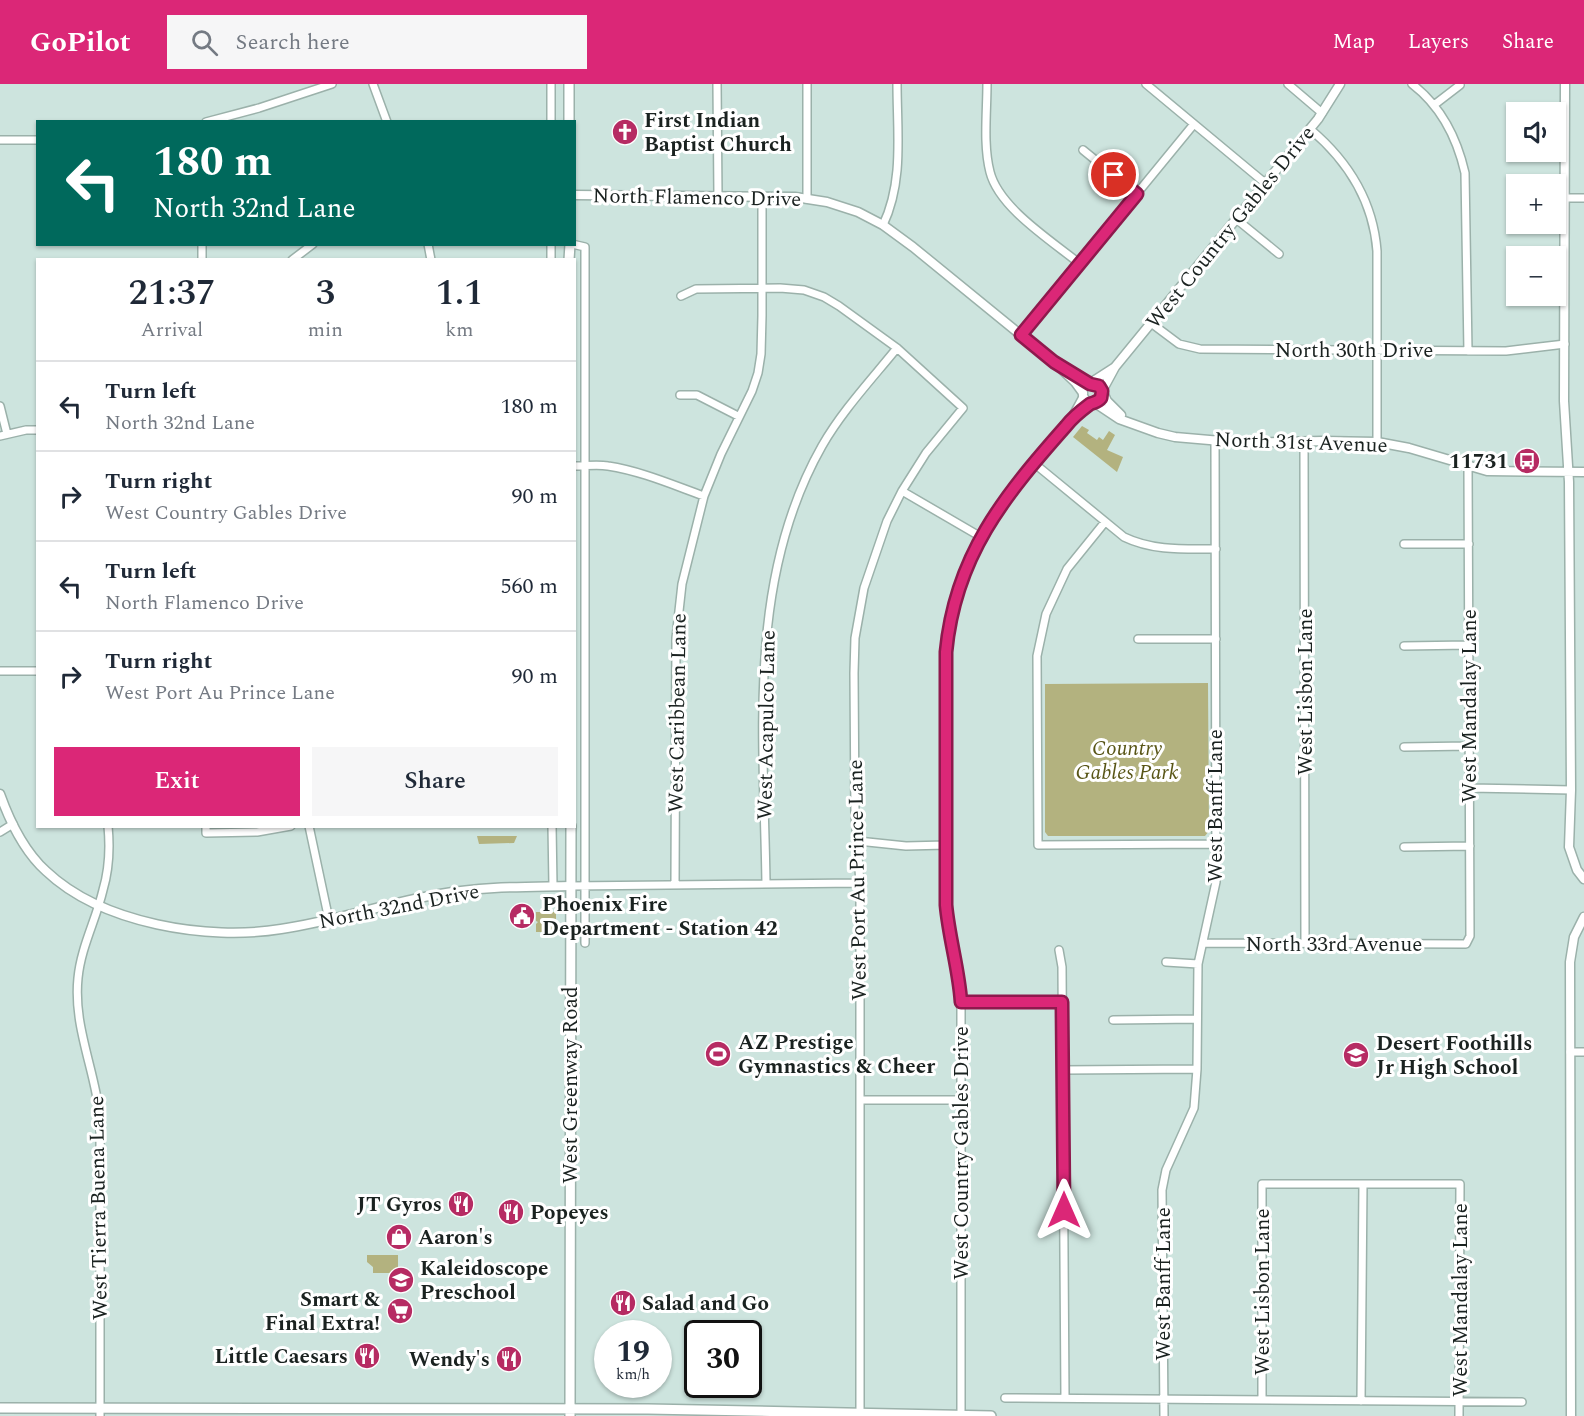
<!DOCTYPE html>
<html lang="en">
<head>
<meta charset="utf-8">
<style>
	:root { --surface:#fff; --page:#f6f6f7; --text:#1f2937; --muted:#747a83; --line:#e0e1e3; --accent:#db2777 }
	body { margin:0; font-family:Spectral,serif; background:var(--page); color:var(--text); height:100vh; display:flex; flex-direction:column; font-size:22px; white-space:nowrap }
	* { box-sizing:border-box; margin:0 }
	p { font-size:20px; color:var(--muted) }
	.icon { flex:none; width:33px; height:33px; fill:none; stroke:currentColor; stroke-width:2; stroke-linecap:round; stroke-linejoin:round }
	.map { position:relative; flex:1; overflow:hidden }
	.details { position:absolute; left:36px; top:174px; width:540px; height:570px; display:flex; flex-direction:column; background:var(--surface); border-radius:0px; box-shadow:0 2px 4px #0004 }
	.details>* { flex:none }
	.top-card { position:absolute; left:36px; top:36px; width:540px; height:126px; border-radius:0px; box-shadow:0 2px 4px #0004; background:#00695c; color:#fff; overflow:hidden }
	.fabs { position:absolute; left:1506px; top:18px; display:grid; gap:12px }
	.fabs a { display:grid; place-items:center; width:60px; height:60px; border-radius:0px; background:var(--surface); box-shadow:0 2px 4px #0004; font-size:30px }
	.speed { position:absolute; left:594px; top:1236px; display:flex; gap:12px; font-size:30px; font-weight:700; text-align:center }
	.speed>* { display:grid; place-content:center; width:78px; height:78px; border-radius:50%; background:var(--surface); box-shadow:0 2px 4px #0004; line-height:1 }
	.speed small { font-size:15px; font-weight:400 }
	.speed .limit { border:3px solid #111; border-radius:9px; background:#fff; color:#111 }
	.pin { position:absolute; display:grid; place-items:center; width:51px; height:51px; color:#fff; margin:-26px; border:3px solid #fff; border-radius:50%; box-shadow:0 2px 6px #0007 }
	.me { position:absolute; width:66px; margin:-33px; rotate:0deg; stroke-linejoin:round; filter:drop-shadow(0 0 4px #0008) }
	.turn { display:flex; align-items:center; gap:21px; height:126px; padding:0 18px; font-size:27px }
	.turn .icon { width:78px; height:78px; stroke-width:2.5 }
	.turn b { display:block; font-size:42px; line-height:51px }
	.eta { display:flex; justify-content:space-evenly; align-items:center; height:102px; text-align:center }
	.eta b { font-size:36px; font-weight:600; line-height:42px }
	.button { display:flex; gap:12px; margin-top:auto; padding:12px 18px }
	.button a { flex:1; height:69px; border-radius:0px; background:var(--accent); color:#fff; font-size:24px; font-weight:600; line-height:69px; text-align:center }
	.button a+a { background:var(--page); color:var(--text) }
	ul { padding:0; list-style:none }
	li { display:flex; align-items:center; gap:18px; height:90px; padding:0 18px; border-top:2px solid var(--line) }
	li div { flex:1 }
	li b { display:block; font-size:22px }
	li em { font-style:normal }
	header { display:flex; align-items:center; gap:36px; box-sizing:border-box; height:84px; padding:0 30px; background:var(--accent); color:#fff }
	header strong { font-size:28px }
	nav { display:flex; gap:33px; margin-inline-start:auto; font-size:21px }
	.search { width:420px; height:54px; background:var(--page); display:flex; align-items:center; gap:15px; box-sizing:border-box; padding:0 21px; border-radius:0px; color:var(--muted); font-size:22px }
	.map>svg:first-child { display:block }
</style>
</head>
<body>
<header>
<strong>GoPilot</strong>
<div class="search"><svg class="icon" aria-label="search" viewBox="0 0 24 24"><circle cx="10" cy="10" r="6"/><path d="M15 15l6 6"/></svg>Search here</div>
<nav><a>Map</a><a>Layers</a><a>Share</a></nav>
</header>
<div class="map">
<svg width="1584" height="1332" viewBox="0 0 1584 1332">
	<rect width="100%" height="100%" fill="#cde4de"/>
	<path fill="#b3b27f" d="M1082 342 1089 346 1087 349 1097 356 1099 353 1103 356 1109 347 1115 351 1107 366 1123 373 1117 388 1073 353Z
		M1208 599 1209 747 1205 752H1048L1045 748V600Z
		M477 752H517L514 759 479 760Z
		M536 828H556V848H536V840L538 838 536 837Z
		M367 1171H398V1189H373V1183L367 1178Z"/>
	<g fill="none" stroke-linecap="round" stroke-linejoin="round">
		<g stroke="#9bb1aa" stroke-width="10">
			<path id="minor" d="M373 0 387 38
				M551 0V38
				M717 0 718 112
				M987 0C987 28 983 61 990 88 999 124 1052 157 1080 180
				M1146 0 1265 99
				M1288 0 1322 29
				M1412 0C1442 23 1457 54 1465 89L1468 267
				M1434 21 1460 1
				M206 38 259 24 332 0
				M1310 45C1348 77 1373 116 1377 167V358
				M0 56H38
				M1083 66 1137 110
				M1564 114H1584
				M807 115V0
				M1235 134 1279 170
				M883 141C904 97 897 48 897 0
				M202 160V176
				M428 160 431 176
				M551 160V176
				M572 160 585 163V859
				M292 176 313 160
				M681 212 696 205 780 204 804 206 824 213 839 222 897 264 963 324 926 369 902 407 887 437 864 504 855 554 854 589 855 730 860 799V1332
				M1151 239 1179 260 1200 265 1506 267 1565 260
				M1021 251 1194 40
				M680 311H697L738 332
				M0 322 7 350
				M1072 336 1092 319
				M0 352 26 346H38
				M1304 357 1305 859
				M1035 380 1124 453C1153 467 1184 465 1216 465
				M574 382C586 382 597 380 608 382 641 387 673 401 704 412
				M902 407 981 453
				M1105 438 1067 485 1046 530 1037 572 1038 761 1216 760
				M1404 460H1469
				M1138 555H1216
				M1404 562 1469 561
				M0 587H38
				M1404 663 1469 662
				M1469 704 1571 706
				M206 742V749L257 748 291 742
				M309 742 329 836
				M552 742 553 802
				M0 748 13 740
				M858 757 906 762 946 761
				M1404 763 1470 762
				M766 800C764 653 746 496 822 362 842 327 871 296 897 264
				M675 801 676 554 682 500 704 412 721 370 752 307 758 289 761 270 762 232V112
				M571 802 860 799
				M1203 859 1466 860 1470 852 1468 383
				M1059 866 1062 883 1065 1314
				M1166 878 1198 880
				M961 918H1062
				M1113 936 1197 935
				M1570 968H1584
				M1063 986 1197 985
				M860 1016H961
				M1005 1314 1522 1318
				M1262 1316V1100H1460L1459 1332
				M1361 1317 1363 1100
				M100 1332V1033C95 986 73 942 78 894 81 863 96 836 103 806 109 786 110 763 108 742
				M961 1332V918C959 886 949 854 946 821V568C951 514 969 463 1002 419 1023 392 1047 368 1067 341 1073 332 1078 322 1083 313
				M1164 1332 1162 1106 1166 1086 1194 1024 1197 985 1198 880 1216 798 1215 356"/>
		</g>
		<g stroke="#9bb1aa" stroke-width="11">
			<path id="tertiary" d="M1565 0 1564 317 1569 398 1571 706 1569 763 1577 786 1584 795
				M574 111 795 113 827 118 858 128 883 141 913 163 1054 278 1075 298 1083 309
				M1065 283 1090 299
				M1115 283 1084 303C1080 312 1086 320 1095 319L1119 335 1158 349 1175 353 1244 359 1322 357 1377 358 1409 364 1487 387 1584 388
				M1101 304 1107 317 1121 331
				M1102 307 1115 283 1318 35 1340 0
				M0 710C10 738 24 767 46 787 102 840 208 857 281 845 335 837 387 819 440 810 484 802 528 803 571 802
				M1571 1332 1570 878 1574 853 1584 833"/>
		</g>
		<g stroke="#9bb1aa" stroke-width="12">
			<path id="secondary" d="M569 0V38
				M569 176 570 160
				M0 1324 648 1325 991 1332
				M570 1332 571 742"/>
		</g>
		<use href="#minor" stroke="#fff" stroke-width="7"/>
		<use href="#tertiary" stroke="#fff" stroke-width="8"/>
		<use href="#secondary" stroke="#fff" stroke-width="9"/>
	</g>
	<g fill="none" stroke-linecap="round" stroke-linejoin="round">
		<g stroke="#8e194d" stroke-width="15">
			<path id="route" d="M1064 1126 1062 918H961C959 886 949 854 946 821V568C955 472 1004 412 1066 342 1072 334 1082 326 1090 320 1095 318 1098 318 1101 314L1102 307 1099 302 1090 300 1054 278 1021 251 1137 110 1114 91"/>
		</g>
		<use href="#route" stroke="#db2777" stroke-width="10"/>
	</g>
	<defs>
		<g id="church-disc" transform="scale(1.35)"><circle r="9.5" fill="#b62b63" stroke="#fff"/><path d="M-1.2-6h2.4v3.5h3.3v2.4h-3.3V6h-2.4V-.1h-3.3v-2.4h3.3Z" fill="#fff"/></g>
		<g id="bus-disc" transform="scale(1.35)"><circle r="9.5" fill="#b62b63" stroke="#fff"/><path d="M-5-6H5V4H4V6H2V4H-2V6H-4V4H-5ZM-3.5-4V0h7V-4ZM-3.5 1.2v1.5H-2V1.2ZM2 1.2v1.5H3.5V1.2Z" fill="#fff"/></g>
		<g id="civic-disc" transform="scale(1.35)"><circle r="9.5" fill="#b62b63" stroke="#fff"/><path d="M-.6-6.5H3V-4.5H.6V-3L4-1V1h2V6H-6V1h2V-1L-.6-3ZM-1.2 2.5V6h2.4V2.5Z" fill="#fff"/></g>
		<g id="stadium-disc" transform="scale(1.35)"><circle r="9.5" fill="#b62b63" stroke="#fff"/><path d="M0-5a6.5 5 0 1 0 0 10a6.5 5 0 1 0 0-10ZM-3.5-1.8h7v3.6h-7Z" fill="#fff"/></g>
		<g id="school-disc" transform="scale(1.35)"><circle r="9.5" fill="#b62b63" stroke="#fff"/><path d="M0-5L7-2L0 1L-7-2ZM-4 1L0 2.5L4 1V4Q0 6-4 4Z" fill="#fff"/></g>
		<g id="restaurant-disc" transform="scale(1.35)"><circle r="9.5" fill="#b62b63" stroke="#fff"/><path d="M-5-6h1v4h1v-4h1v4h1v-4h1v5L-1.5 .5V6h-2V.5L-5-1ZM5-6V6H3V1.5H1.5Q1.5-4 5-6Z" fill="#fff"/></g>
		<g id="shop-disc" transform="scale(1.35)"><circle r="9.5" fill="#b62b63" stroke="#fff"/><path d="M-5-2.5h2.3a2.7 3.5 0 0 1 5.4 0H5L5.5 6h-11ZM-1.5-2.5h3a1.5 2.3 0 0 0-3 0Z" fill="#fff"/></g>
		<g id="supermarket-disc" transform="scale(1.35)"><circle r="9.5" fill="#b62b63" stroke="#fff"/><path d="M-6-5.5h2.5l.6 2H6L4.5 2H-2.5L-4.4-4H-6ZM-1.5 3.2a1.3 1.3 0 1 0 .1 0ZM3 3.2a1.3 1.3 0 1 0 .1 0Z" fill="#fff"/></g>
	</defs>
	<g fill-rule="evenodd">
		<use href="#church-disc" x="625" y="48"/>
		<use href="#bus-disc" x="1527" y="377"/>
		<use href="#civic-disc" x="522" y="832"/>
		<use href="#stadium-disc" x="718" y="970"/>
		<use href="#school-disc" x="1356" y="971"/>
		<use href="#restaurant-disc" x="461" y="1120"/>
		<use href="#restaurant-disc" x="511" y="1128"/>
		<use href="#shop-disc" x="399" y="1153"/>
		<use href="#school-disc" x="401" y="1196"/>
		<use href="#restaurant-disc" x="623" y="1219"/>
		<use href="#supermarket-disc" x="400" y="1227"/>
		<use href="#restaurant-disc" x="367" y="1272"/>
		<use href="#restaurant-disc" x="509" y="1275"/>
	</g>
	<g text-anchor="middle" stroke-width="6" stroke-linejoin="round" paint-order="stroke">
		<g font-size="21" font-weight="bold" fill="#1a2220" stroke="#fff" text-anchor="start">
			<text x="644" y="43">First Indian<tspan x="644" dy="24">Baptist Church</tspan></text>
			<text x="1508" y="384" text-anchor="end">11731</text>
			<text x="542" y="827">Phoenix Fire<tspan x="542" dy="24">Department - Station 42</tspan></text>
			<text x="738" y="965">AZ Prestige<tspan x="738" dy="24">Gymnastics &amp; Cheer</tspan></text>
			<text x="1376" y="966">Desert Foothills<tspan x="1376" dy="24">Jr High School</tspan></text>
			<text x="442" y="1127" text-anchor="end">JT Gyros</text>
			<text x="530" y="1135">Popeyes</text>
			<text x="418" y="1160">Aaron's</text>
			<text x="420" y="1191">Kaleidoscope<tspan x="420" dy="24">Preschool</tspan></text>
			<text x="380" y="1222" text-anchor="end">Smart &amp;<tspan x="380" dy="24">Final Extra!</tspan></text>
			<text x="642" y="1226">Salad and Go</text>
			<text x="348" y="1279" text-anchor="end">Little Caesars</text>
			<text x="490" y="1282" text-anchor="end">Wendy's</text>
		</g>
		<g font-size="21" fill="#1a2220" stroke="#fff">
			<text transform="translate(697 113) rotate(1)" y="7">North Flamenco Drive</text>
			<text transform="translate(1230 143) rotate(-51)" y="7">West Country Gables Drive</text>
			<text x="1354" y="273">North 30th Drive</text>
			<text transform="translate(1301 358) rotate(2)" y="7">North 31st Avenue</text>
			<text transform="translate(1305 608) rotate(-90)" y="7">West Lisbon Lane</text>
			<text transform="translate(1469 622) rotate(-90)" y="7">West Mandalay Lane</text>
			<text transform="translate(677 629) rotate(-89)" y="7">West Caribbean Lane</text>
			<text transform="translate(766 641) rotate(-89)" y="7">West Acapulco Lane</text>
			<text transform="translate(1215 722) rotate(-90)" y="7">West Banff Lane</text>
			<text transform="translate(857 796) rotate(-91)" y="7">West Port Au Prince Lane</text>
			<text transform="translate(399 822) rotate(-11)" y="7">North 32nd Drive</text>
			<text x="1334" y="867">North 33rd Avenue</text>
			<text transform="translate(570 1001) rotate(-90)" y="7">West Greenway Road</text>
			<text transform="translate(961 1069) rotate(-90)" y="7">West Country Gables Drive</text>
			<text transform="translate(98 1124) rotate(-91)" y="7">West Tierra Buena Lane</text>
			<text transform="translate(1163 1200) rotate(-90)" y="7">West Banff Lane</text>
			<text transform="translate(1262 1208) rotate(-90)" y="7">West Lisbon Lane</text>
			<text transform="translate(1460 1216) rotate(-90)" y="7">West Mandalay Lane</text>
		</g>
		<g font-size="21" font-style="italic" fill="#585516" stroke="#fff">
			<text x="1127" y="671">Country<tspan x="1127" dy="24">Gables Park</tspan></text>
		</g>
	</g>
</svg>
<div class="fabs">
<a><svg class="icon" aria-label="sound" viewBox="0 0 24 24"><path d="M4 9h4l5-4v14l-5-4H4zM17 9q2 3 0 6"/></svg></a>
<a>+</a>
<a>−</a>
</div>
<div class="speed"><div>19<small>km/h</small></div><div class="limit">30</div></div>
<div class="pin" style="left:1114px;top:91px;background:#d93025"><svg class="icon" aria-label="arrive" viewBox="0 0 24 24"><path d="M6 21V4h12l-3 4 3 4H6"/></svg></div>
<svg class="me" style="left:1064px;top:1126px" viewBox="-20 -20 40 40"><path d="M0-17L14 15 0 8-14 15z" fill="#db2777" stroke="#fff" stroke-width="4"/></svg>
<div class="top-card">
<div class="turn"><svg class="icon" aria-label="left" viewBox="0 0 24 24"><path d="M17 20v-9H6M10 6l-5 5 5 5"/></svg><div><b>180 m</b>North 32nd Lane</div></div>
</div>
<section class="details">
<div class="eta">
<div><b>21:37</b><p>Arrival</p></div>
<div><b>3</b><p>min</p></div>
<div><b>1.1</b><p>km</p></div>
</div>
<ul>
<li><svg class="icon" aria-label="left" viewBox="0 0 24 24"><path d="M17 20v-9H6M10 6l-5 5 5 5"/></svg><div><b>Turn left</b><p>North 32nd Lane</p></div><em>180 m</em></li>
<li><svg class="icon" aria-label="right" viewBox="0 0 24 24"><path d="M7 20v-9h11M14 6l5 5-5 5"/></svg><div><b>Turn right</b><p>West Country Gables Drive</p></div><em>90 m</em></li>
<li><svg class="icon" aria-label="left" viewBox="0 0 24 24"><path d="M17 20v-9H6M10 6l-5 5 5 5"/></svg><div><b>Turn left</b><p>North Flamenco Drive</p></div><em>560 m</em></li>
<li><svg class="icon" aria-label="right" viewBox="0 0 24 24"><path d="M7 20v-9h11M14 6l5 5-5 5"/></svg><div><b>Turn right</b><p>West Port Au Prince Lane</p></div><em>90 m</em></li>
</ul>
<div class="button"><a>Exit</a><a>Share</a></div>
</section>
</div>
</body>
</html>
